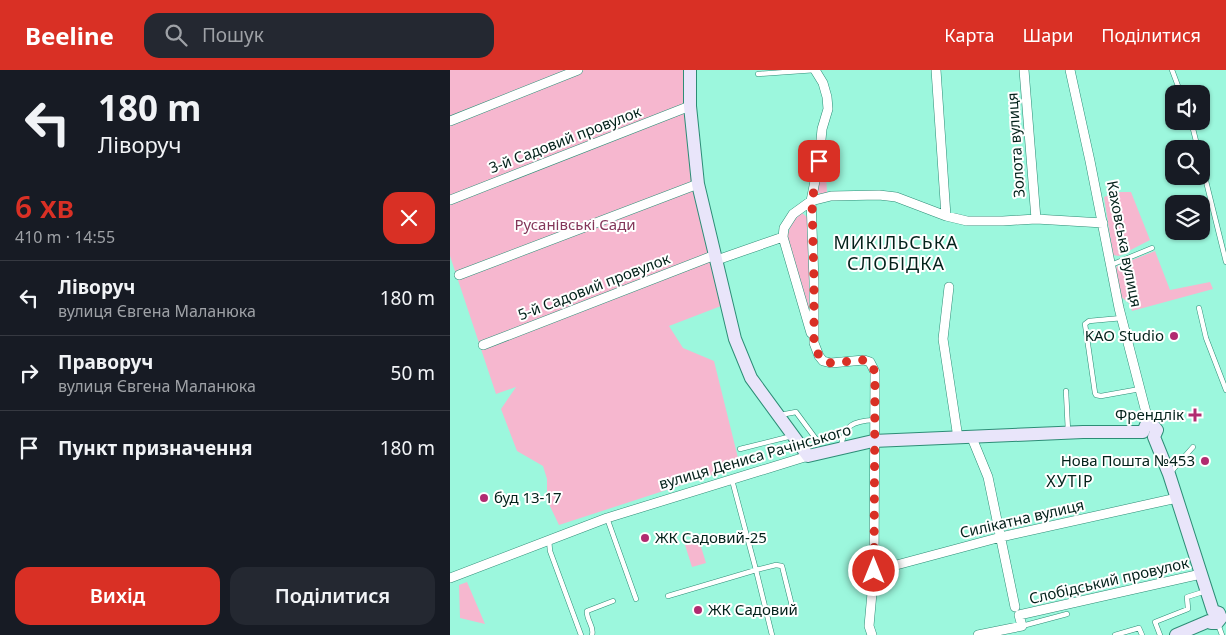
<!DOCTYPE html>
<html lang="uk">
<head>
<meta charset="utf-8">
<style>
	:root { --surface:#171b24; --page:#242831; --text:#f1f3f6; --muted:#9ea1a6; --line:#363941; --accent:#d93025 }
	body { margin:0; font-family:"Noto Sans",sans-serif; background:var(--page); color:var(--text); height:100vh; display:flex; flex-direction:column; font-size:19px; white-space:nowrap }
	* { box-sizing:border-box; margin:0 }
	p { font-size:16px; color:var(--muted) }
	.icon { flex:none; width:28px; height:28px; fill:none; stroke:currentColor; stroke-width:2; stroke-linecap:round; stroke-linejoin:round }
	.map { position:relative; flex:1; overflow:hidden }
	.sheet { display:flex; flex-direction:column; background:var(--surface); width:450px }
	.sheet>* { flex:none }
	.banner { background:#171b24; color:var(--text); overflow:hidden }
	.controls { position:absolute; left:715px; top:15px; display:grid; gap:10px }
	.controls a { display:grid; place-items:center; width:45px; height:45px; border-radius:10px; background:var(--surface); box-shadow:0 1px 4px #0004; font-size:25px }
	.pin { position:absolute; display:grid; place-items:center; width:42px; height:42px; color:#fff; margin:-21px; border-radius:10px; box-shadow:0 2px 8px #0006 }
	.me { position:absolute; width:55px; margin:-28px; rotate:0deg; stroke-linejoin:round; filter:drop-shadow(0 0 4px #0008) }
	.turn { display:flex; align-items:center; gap:18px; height:105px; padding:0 15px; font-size:22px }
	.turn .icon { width:65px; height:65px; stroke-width:2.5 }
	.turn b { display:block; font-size:35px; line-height:42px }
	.round { display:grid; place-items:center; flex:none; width:52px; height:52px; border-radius:15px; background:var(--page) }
	.head { display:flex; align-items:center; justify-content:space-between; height:85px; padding:0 15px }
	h1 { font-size:30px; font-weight:600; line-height:38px; color:var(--accent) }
	.action { display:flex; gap:10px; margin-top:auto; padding:10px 15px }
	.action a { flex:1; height:58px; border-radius:15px; background:var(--accent); color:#fff; font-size:20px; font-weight:600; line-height:58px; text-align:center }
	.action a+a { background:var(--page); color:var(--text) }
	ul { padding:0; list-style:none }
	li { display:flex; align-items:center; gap:15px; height:75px; padding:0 15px; border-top:1px solid var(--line) }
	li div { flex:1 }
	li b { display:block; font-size:19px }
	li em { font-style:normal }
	header { display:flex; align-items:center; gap:30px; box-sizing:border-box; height:70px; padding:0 25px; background:var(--accent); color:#fff }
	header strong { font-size:24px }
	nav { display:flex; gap:28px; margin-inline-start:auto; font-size:18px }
	.search { width:350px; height:45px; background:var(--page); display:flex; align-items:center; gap:12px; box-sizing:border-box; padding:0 18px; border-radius:15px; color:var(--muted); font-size:19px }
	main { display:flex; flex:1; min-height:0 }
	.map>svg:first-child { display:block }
</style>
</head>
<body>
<header>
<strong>Beeline</strong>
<div class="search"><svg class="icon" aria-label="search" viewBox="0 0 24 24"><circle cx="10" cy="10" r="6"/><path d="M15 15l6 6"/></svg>Пошук</div>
<nav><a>Карта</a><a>Шари</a><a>Поділитися</a></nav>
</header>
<main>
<section class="sheet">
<div class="banner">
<div class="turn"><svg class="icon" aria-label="left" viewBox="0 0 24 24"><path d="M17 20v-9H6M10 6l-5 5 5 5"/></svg><div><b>180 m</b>Ліворуч</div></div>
</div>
<div class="head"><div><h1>6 хв</h1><p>410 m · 14:55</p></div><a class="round" style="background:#d93025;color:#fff"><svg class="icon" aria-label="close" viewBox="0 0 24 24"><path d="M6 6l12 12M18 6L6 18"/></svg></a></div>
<ul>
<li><svg class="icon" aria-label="left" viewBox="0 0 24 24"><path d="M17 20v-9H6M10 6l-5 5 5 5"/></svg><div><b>Ліворуч</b><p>вулиця Євгена Маланюка</p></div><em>180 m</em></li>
<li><svg class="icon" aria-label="right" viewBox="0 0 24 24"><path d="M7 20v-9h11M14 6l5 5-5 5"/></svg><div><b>Праворуч</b><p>вулиця Євгена Маланюка</p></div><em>50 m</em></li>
<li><svg class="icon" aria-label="arrive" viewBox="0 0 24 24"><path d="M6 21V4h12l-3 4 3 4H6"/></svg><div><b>Пункт призначення</b></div><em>180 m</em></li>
</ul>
<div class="action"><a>Вихід</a><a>Поділитися</a></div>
</section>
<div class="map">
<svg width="776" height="565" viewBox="0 0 776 565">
	<rect width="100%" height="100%" fill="#9cf7dd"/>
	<path fill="#f6b7cf" d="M0 0H237L271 236 219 256 233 278 264 291 290 396 109 455 97 430V409L93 396 67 381 51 339 66 317 46 324 0 186Z
		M375 87 377 122 373 125 367 122 372 88Z
		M668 122H681L700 170 669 186 663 185 654 127Z
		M352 143 357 147 359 153 361 255 337 167C340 157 342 150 352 143Z
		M705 181 720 220 760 212 763 219 682 241 680 234 670 226 665 201 667 196Z
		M249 470 256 493 242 497 235 475Z
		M17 512 35 554 10 548 9 515Z"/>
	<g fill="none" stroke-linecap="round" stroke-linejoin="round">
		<g stroke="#2d8d76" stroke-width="5.5">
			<path id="service" d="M722 0 731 24
				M308 4 365 0
				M741 51 748 79
				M751 91 776 192
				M661 195 702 178
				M749 238 756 268 776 320
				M672 248 639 251 635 254 645 323 646 325 651 326 690 319
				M616 321 618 361
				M330 345 346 342 366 369
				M391 377C394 355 403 351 424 350
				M290 379 342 366
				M720 403 743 377
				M282 410 306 500 326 495 332 496 342 536
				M157 448 186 529
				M99 470 100 481 131 565
				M218 526 306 500 322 565
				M768 554 772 565
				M572 556 617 544
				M142 565C145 557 136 550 137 541L163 531
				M665 565 689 558 692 565
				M710 565 705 552 738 539 737 527 756 521"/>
		</g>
		<g stroke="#2d8d76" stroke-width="10">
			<path id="minor" d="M365 0 373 13 377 27 378 39 372 59 369 91 361 131 364 211V273L369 286 373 291 381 293 414 290 420 292 425 302 424 501 419 556 422 565
				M486 0 496 146
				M574 0 586 149
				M620 0 640 91 669 238 699 354
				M0 51 128 0
				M0 130 240 36
				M333 167 361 263
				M267 190 333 167 334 158 343 144 361 131 381 126 429 125 446 127 496 146 517 151H553L586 149 653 153
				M9 205 248 114
				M499 217 493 269 508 368
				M33 275 265 185
				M522 368 538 407 565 537
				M424 501 551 467 727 428
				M0 508 157 448 358 386
				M528 565 572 556 569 545 751 504"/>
		</g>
		<g stroke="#2d8d76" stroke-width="14">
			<path id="secondary" d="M240 0V36L248 114 285 269 301 308 358 386 423 371 633 362H693
				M693 362 696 355H703L707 360 704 367
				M704 367 719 404 763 541
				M759 551 761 553H767L771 548 769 543 763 541
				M726 565 759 551"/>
		</g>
		<use href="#service" stroke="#fff" stroke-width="4.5"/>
		<use href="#minor" stroke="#fff" stroke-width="9"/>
		<use href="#secondary" stroke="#e9e5fa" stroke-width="12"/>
	</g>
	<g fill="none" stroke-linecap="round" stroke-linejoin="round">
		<path stroke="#d93025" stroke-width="9" stroke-dasharray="0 16.2" d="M369 91 362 131 364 211V273L369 286 373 291 381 293 414 290 420 292 425 302 424 501"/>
	</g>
	<g fill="#b12b70" stroke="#fff" stroke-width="2">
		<circle cx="724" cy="266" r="5"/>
		<path d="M742.5 337.5h5v5h5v5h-5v5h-5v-5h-5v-5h5z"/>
		<circle cx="755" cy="391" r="5"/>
		<circle cx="34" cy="428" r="5"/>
		<circle cx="195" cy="468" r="5"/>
		<circle cx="248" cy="540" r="5"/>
	</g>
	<g text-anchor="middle" stroke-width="4" stroke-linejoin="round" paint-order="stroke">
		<g font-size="15" fill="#03211a" stroke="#fff">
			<text transform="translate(115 70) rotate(-21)" y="5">3-й Садовий провулок</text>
			<text transform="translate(566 75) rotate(-94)" y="5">Золота вулиця</text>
			<text transform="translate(674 174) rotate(79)" y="5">Каховська вулиця</text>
			<text transform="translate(144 217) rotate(-21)" y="5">5-й Садовий провулок</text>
			<text transform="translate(305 387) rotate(-16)" y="5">вулиця Дениса Рачінського</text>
			<text transform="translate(572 449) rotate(-13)" y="5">Силікатна вулиця</text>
			<text transform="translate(659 511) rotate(-13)" y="5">Слобідський провулок</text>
		</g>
		<g font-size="15" fill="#833659" stroke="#fff">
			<text x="125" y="160">Русанівські Сади</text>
		</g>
		<g font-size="15" fill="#03211a" stroke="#fff" text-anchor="end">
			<text x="714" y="271">KAO Studio</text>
			<text x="734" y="350">Френдлік</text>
			<text x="745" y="396">Нова Пошта №453</text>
			<text x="44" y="433" text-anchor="start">буд 13-17</text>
			<text x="205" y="473" text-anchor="start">ЖК Садовий-25</text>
			<text x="258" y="545" text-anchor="start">ЖК Садовий</text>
		</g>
		<g font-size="16" letter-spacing="1" fill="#03211a" stroke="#fff">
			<text x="620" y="417">ХУТІР</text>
		</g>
		<g font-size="18" letter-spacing="1" fill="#03211a" stroke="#fff">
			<text x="446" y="179">МИКІЛЬСЬКА<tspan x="446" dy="21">СЛОБІДКА</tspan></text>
		</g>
	</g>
</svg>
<div class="controls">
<a><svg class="icon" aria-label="sound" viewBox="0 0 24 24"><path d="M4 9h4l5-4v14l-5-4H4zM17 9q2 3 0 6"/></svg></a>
<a><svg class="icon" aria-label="search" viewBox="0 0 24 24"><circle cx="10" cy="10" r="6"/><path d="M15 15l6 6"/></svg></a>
<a><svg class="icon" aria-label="layers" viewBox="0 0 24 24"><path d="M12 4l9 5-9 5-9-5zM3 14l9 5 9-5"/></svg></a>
</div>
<div class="pin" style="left:369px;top:91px;background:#d93025"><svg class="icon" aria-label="arrive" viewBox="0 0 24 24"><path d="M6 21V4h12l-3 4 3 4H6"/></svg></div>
<svg class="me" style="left:424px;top:501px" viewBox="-20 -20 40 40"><circle r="17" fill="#d93025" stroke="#fff" stroke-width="3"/><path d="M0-11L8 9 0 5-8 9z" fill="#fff"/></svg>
</div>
</main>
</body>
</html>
